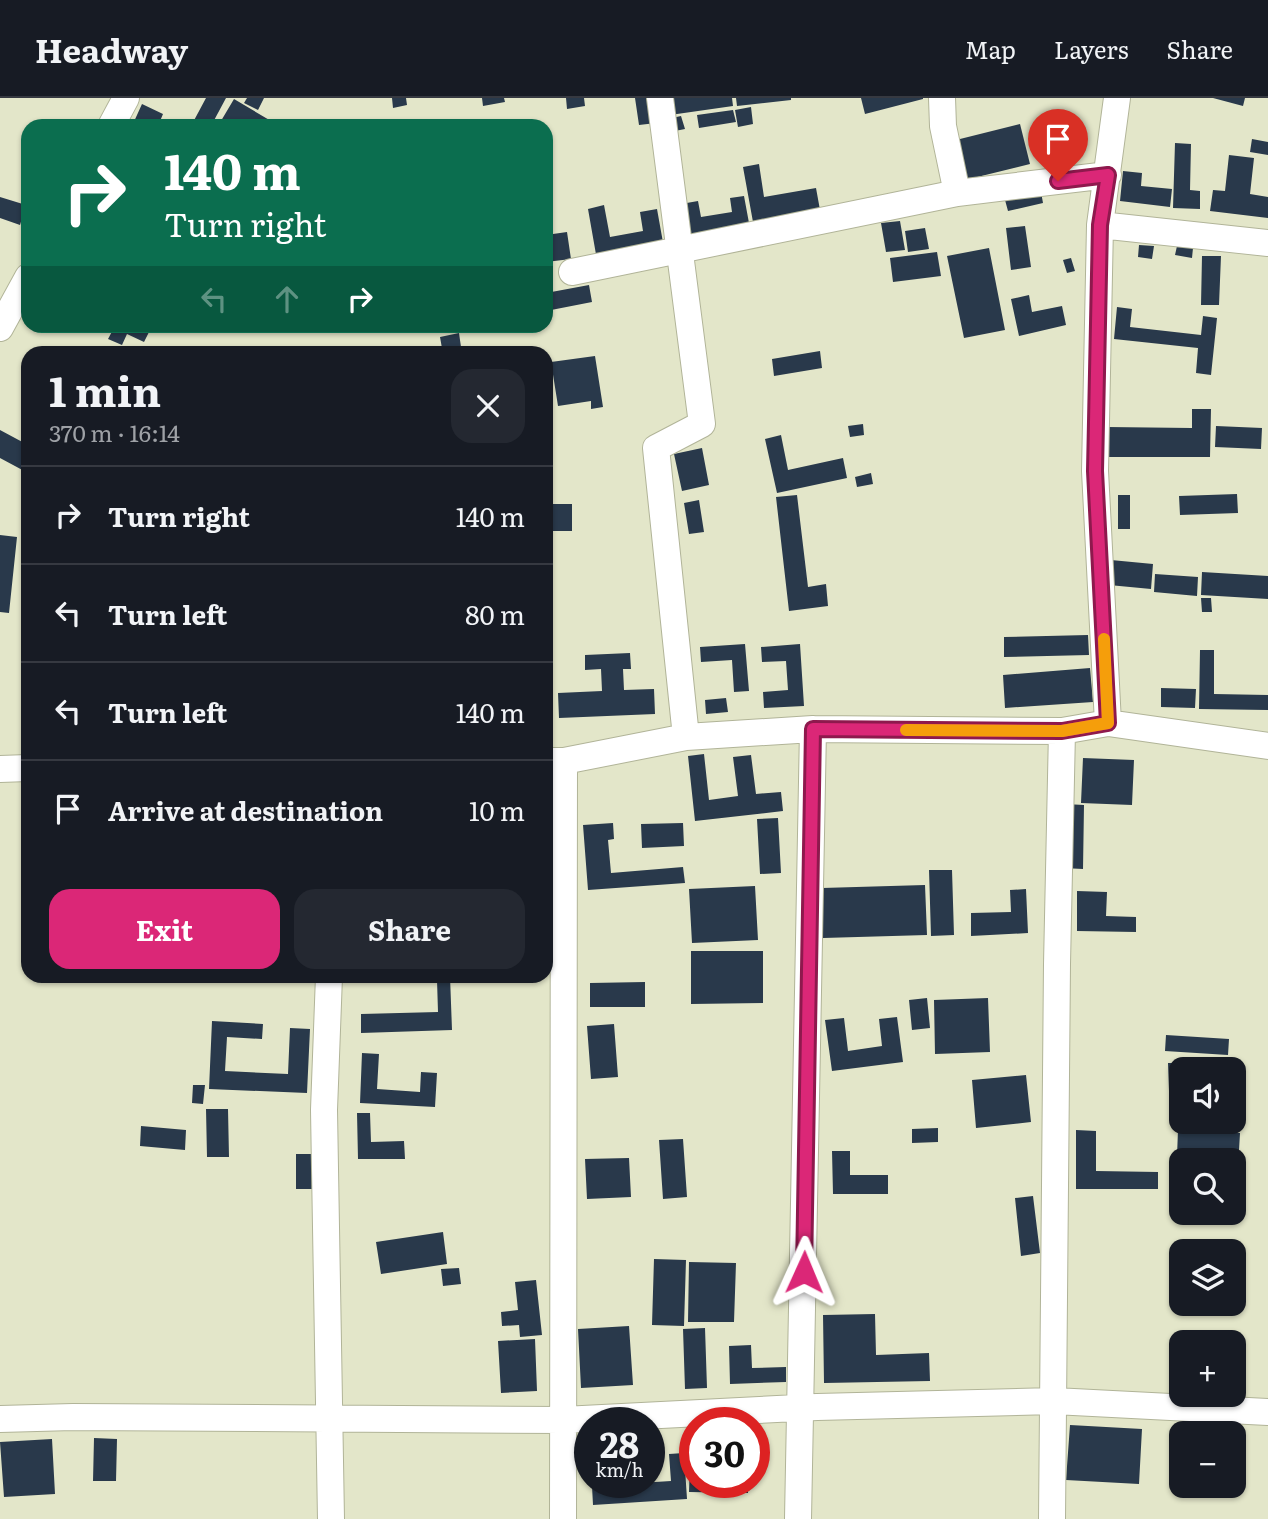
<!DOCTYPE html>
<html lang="en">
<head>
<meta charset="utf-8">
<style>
	:root { --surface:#171b24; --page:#242831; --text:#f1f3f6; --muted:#9ea1a6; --line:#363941; --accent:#db2777 }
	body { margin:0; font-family:Literata,serif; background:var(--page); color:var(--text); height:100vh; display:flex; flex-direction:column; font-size:26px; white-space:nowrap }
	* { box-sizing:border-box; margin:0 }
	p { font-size:23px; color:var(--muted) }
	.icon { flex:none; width:38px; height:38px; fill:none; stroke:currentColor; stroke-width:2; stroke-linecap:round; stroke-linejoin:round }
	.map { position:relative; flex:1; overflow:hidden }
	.sheet { position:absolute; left:21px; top:248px; width:532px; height:637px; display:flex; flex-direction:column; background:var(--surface); border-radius:21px; box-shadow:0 2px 5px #0004 }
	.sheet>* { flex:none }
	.hud { position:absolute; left:21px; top:21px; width:532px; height:214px; border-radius:21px; box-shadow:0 2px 5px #0004; background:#0b6e4f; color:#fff; overflow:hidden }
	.buttons { position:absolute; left:1169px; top:959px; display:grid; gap:14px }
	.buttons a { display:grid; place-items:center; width:77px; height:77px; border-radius:14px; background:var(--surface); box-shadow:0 2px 5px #0004; font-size:35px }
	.speed { position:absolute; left:574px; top:1309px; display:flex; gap:14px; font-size:35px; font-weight:700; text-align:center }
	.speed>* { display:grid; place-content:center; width:91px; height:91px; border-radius:50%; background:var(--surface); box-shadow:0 2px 5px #0004; line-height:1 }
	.speed small { font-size:18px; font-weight:400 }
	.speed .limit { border:10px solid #d22; background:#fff; color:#111 }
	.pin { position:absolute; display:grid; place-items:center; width:60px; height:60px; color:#fff; margin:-72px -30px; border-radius:50% 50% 50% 0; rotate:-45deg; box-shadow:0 0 7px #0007 }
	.pin .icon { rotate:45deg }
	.me { position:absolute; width:77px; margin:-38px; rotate:1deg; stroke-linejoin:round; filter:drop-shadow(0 0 5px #0008) }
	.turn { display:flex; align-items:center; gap:24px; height:147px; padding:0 28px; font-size:32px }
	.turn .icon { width:91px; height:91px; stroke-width:2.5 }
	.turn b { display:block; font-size:49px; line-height:60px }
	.lanes { display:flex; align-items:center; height:66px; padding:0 28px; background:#0003; justify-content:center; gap:35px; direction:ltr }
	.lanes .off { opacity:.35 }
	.round { display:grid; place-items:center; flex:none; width:74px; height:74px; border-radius:21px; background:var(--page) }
	.headline { display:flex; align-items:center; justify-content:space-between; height:119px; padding:0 28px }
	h1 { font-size:42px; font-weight:700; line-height:52px }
	.cta { display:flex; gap:14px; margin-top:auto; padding:14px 28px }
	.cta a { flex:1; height:80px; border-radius:21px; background:var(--accent); color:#fff; font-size:28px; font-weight:700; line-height:80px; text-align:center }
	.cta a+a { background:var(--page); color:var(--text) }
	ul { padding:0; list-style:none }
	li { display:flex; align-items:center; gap:21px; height:98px; padding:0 28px; border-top:2px solid var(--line) }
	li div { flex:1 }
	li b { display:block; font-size:26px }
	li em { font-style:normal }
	header { display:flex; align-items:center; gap:42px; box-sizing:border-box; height:98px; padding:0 35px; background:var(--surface); border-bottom:2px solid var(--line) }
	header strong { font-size:33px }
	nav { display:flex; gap:38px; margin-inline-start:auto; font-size:24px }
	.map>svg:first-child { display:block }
</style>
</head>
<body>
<header>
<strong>Headway</strong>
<nav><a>Map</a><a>Layers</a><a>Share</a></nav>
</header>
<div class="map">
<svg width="1268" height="1421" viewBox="0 0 1268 1421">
	<rect width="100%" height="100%" fill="#e3e6c9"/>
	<path fill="#29394b" d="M206 0H226L211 28H191Z
		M247 0H264L258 12 244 5Z
		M392 0H406L407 7 393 10Z
		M482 0H504L505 4 483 8Z
		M566 0H584L585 8 567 11Z
		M635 0H652L656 25 639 27Z
		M668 0H732L733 8 670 17Z
		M736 0H791V2L737 8Z
		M861 0H923V1L865 16Z
		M1213 0H1245L1243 8Z
		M234 1 271 23 268 28H218Z
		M142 6 163 16 158 28H132Z
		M751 9 753 26 738 29 735 12Z
		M733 12 736 24 699 30 697 17Z
		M681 18 685 31 675 33 672 20Z
		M1020 26 1030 66 961 83 952 43Z
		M1252 41 1268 44V57L1250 54Z
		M1175 45 1191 46 1190 92 1200 93V111L1173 110Z
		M1229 57 1254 60 1250 96 1268 99V120L1210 113 1213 92 1225 93Z
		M759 66 764 99 816 90 820 112 753 124 743 69Z
		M1123 73 1142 75 1141 88 1172 91 1170 109 1120 103Z
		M1041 94 1043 105 1008 113 1005 102Z
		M744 98 749 125 687 137 681 106 698 103 701 119 732 114 730 100Z
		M0 99 26 107 20 127 0 120Z
		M604 107 610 139 643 133 640 114 657 111 664 150 597 162 588 111Z
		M900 123 905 152 886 154 881 125Z
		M1025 128 1031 169 1011 172 1006 130Z
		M925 130 929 151 908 154 905 133Z
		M567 134 571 161 546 164V137Z
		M1139 147 1154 148 1152 161 1138 159Z
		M1177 148 1193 150 1192 160 1175 157Z
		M989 150 1005 232 964 240 947 158Z
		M937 154 941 178 893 184 890 160Z
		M1202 158H1221L1219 207H1201Z
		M1071 160 1075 173 1067 175 1063 162Z
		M589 187 592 204 546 213V195Z
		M1029 197 1032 214 1062 208 1066 227 1019 238 1011 201Z
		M1117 209 1132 211 1130 229 1201 237 1203 218 1217 220 1211 277 1196 275 1198 250 1114 241Z
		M115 228H145L151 230 144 244 127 236 122 247 108 241Z
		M459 235 462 256H443L440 239Z
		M181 250 193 253V256H179Z
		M820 253 822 270 774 278 772 261Z
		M595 258 603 309 591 311V303L558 308 551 264Z
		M1192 311H1211L1210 359H1107V329L1192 330Z
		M863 326 864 337 850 339 848 328Z
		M1216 328 1262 330 1261 351 1215 349Z
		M0 332 28 347V375L0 360Z
		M781 337 788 372 843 360 847 380 777 395 765 341Z
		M702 350 709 387 682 393 674 356Z
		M871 375 873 386 857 389 855 379Z
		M1237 396 1238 415 1180 417 1179 398Z
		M797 397 808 489 826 486 828 508 789 513 776 399Z
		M1118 397H1130V431H1118Z
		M699 402 704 434 689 436 684 405Z
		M546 406H572V433H546Z
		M0 437 17 439 9 515 0 514Z
		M1111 462 1153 466 1151 491 1109 487Z
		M1202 474 1268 478V501L1201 497Z
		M1155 476 1198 479 1197 498 1154 494Z
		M1201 500H1211L1212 514H1202Z
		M1088 537 1089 557 1004 559V539Z
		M745 546 749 593 734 594 732 562 701 564 700 549Z
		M800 546 804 608 764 610 763 594 788 592 786 563 762 564 761 549Z
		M1200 552H1214V596L1268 597V612L1199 611Z
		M546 554H550L552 575 546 576Z
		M630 555 631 571H623L624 592 654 591 655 616 559 620 558 595 602 593 601 571 585 572V557Z
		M1090 570 1093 604 1005 610 1003 577Z
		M1161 590 1196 591 1195 610 1161 609Z
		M726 600 728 614 706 616 705 602Z
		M704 656 709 702 738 698 733 659 751 657 756 696 781 694 783 713 695 723 688 658Z
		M1083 660 1134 662 1132 707 1081 705Z
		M1065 706 1084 707 1083 771 1063 770Z
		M778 720 781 775 760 776 757 721Z
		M613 725 614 741 608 742 611 775 683 769 685 785 588 792 583 727Z
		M683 725 684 748 642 750 641 726Z
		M929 772H952L954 837 931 838Z
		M925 787 927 837 823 840 822 790Z
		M755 788 758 842 692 845 689 791Z
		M1026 791 1028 835 971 838V815L1011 814 1010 792Z
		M1077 793 1107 794 1106 818 1136 819V834L1077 833Z
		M691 853H763V905L691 906Z
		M425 878H450L452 932 361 935V916L438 914 437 882H425Z
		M645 884V909H590V885Z
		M927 900 930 930 912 932 909 902Z
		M988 900 990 954 935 956 934 902Z
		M897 919 903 964 832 973 825 922 844 920 848 953 882 948 879 921Z
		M212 923 263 926 262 941 227 939 225 973 288 976 290 930 310 931 307 995 209 991Z
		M614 926 618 979 591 981 587 928Z
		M1166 937 1229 941 1228 957 1165 953Z
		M362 955 379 956 377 991 420 994 421 974 437 975 435 1009 360 1005Z
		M1168 965H1188V971H1181V1021H1170Z
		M1026 977 1031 1024 976 1030 972 982Z
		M193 987H205L203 1006 192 1005Z
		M206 1011H228L229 1059H207Z
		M357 1015H370L371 1044 404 1043 405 1061H358Z
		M141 1028 186 1032 185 1052 140 1048Z
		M938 1030V1044L912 1045V1031Z
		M1076 1032 1096 1033V1073L1158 1074V1091H1076Z
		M1178 1032 1240 1035 1237 1087H1234V1062H1181V1084H1176Z
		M683 1041 687 1099 663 1101 659 1042Z
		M832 1053H850V1077H888V1096H833Z
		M296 1056H314L315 1091H296Z
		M629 1060 631 1099 587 1101 585 1061Z
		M1033 1098 1040 1155 1021 1158 1015 1100Z
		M443 1134 447 1166 381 1176 376 1144Z
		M654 1161 686 1162 684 1228 652 1227Z
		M689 1164 736 1165 734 1224H688Z
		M459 1170 461 1186 443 1188 441 1171Z
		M536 1182 542 1237 520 1239 519 1227 502 1228 501 1214 518 1212 515 1184Z
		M875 1216 876 1257 929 1255 930 1283 824 1285 823 1217Z
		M629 1228 633 1287 581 1290 578 1231Z
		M705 1230 707 1290 685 1291 683 1231Z
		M535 1241 537 1293 501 1295 498 1243Z
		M751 1247 752 1270 786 1269V1284L730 1286 729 1248Z
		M1070 1327 1142 1331 1139 1386 1066 1382Z
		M94 1340 117 1341 116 1383H93Z
		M52 1341 55 1396 4 1399 0 1344Z
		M684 1355 687 1401 593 1407 592 1388 671 1383 669 1356Z
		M690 1365H695V1384H748V1395L689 1394Z"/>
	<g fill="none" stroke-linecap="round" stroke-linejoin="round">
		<g stroke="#b1b498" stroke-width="28">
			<path id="minor" d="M660 0 702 326 656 350 686 639
				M942 0 943 28 957 95
				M111 28 126 0
				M1100 127 1268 145
				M572 174 957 95 1108 77
				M0 230 28 179
				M1108 625 1095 373 1100 127 1117 0
				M547 663H564L686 639 813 631 1062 633 1108 625 1268 648
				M0 671 28 670
				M329 878 324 1012 331 1421
				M0 1321 73 1319 563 1322 817 1309 1054 1303 1268 1314
				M563 1421 564 663
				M798 1421 813 631
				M1052 1421 1057 866 1062 633"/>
		</g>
		<use href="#minor" stroke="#fff" stroke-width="26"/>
	</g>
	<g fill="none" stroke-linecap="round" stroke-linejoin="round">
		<g stroke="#8e194d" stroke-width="18">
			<path id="route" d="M804 1174 813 631 1062 633 1108 625 1095 373 1100 127 1108 77 1058 83"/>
		</g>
		<use href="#route" stroke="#db2777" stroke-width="12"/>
		<path stroke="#f59e0b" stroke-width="12" d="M906 632 1062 633 1108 625 1104 541"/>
	</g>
</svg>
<div class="buttons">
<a><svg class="icon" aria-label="sound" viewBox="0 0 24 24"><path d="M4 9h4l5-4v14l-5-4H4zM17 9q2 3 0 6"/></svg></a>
<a><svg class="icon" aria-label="search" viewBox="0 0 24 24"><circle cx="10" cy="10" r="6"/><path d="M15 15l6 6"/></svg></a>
<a><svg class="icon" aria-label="layers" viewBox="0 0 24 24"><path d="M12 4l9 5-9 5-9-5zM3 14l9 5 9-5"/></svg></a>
<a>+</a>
<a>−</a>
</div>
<div class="speed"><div>28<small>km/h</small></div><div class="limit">30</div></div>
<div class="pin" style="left:1058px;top:83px;background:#d93025"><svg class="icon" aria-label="arrive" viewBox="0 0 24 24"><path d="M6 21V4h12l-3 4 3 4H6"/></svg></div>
<svg class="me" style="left:804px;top:1174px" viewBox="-20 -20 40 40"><path d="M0-17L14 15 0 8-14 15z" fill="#db2777" stroke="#fff" stroke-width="4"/></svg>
<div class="hud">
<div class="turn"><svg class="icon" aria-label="right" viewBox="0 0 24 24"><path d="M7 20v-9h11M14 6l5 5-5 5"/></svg><div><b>140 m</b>Turn right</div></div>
<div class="lanes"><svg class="icon off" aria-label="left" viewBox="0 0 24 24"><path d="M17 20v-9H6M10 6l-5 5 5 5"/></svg><svg class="icon off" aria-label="ahead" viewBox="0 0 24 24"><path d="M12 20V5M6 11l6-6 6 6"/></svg><svg class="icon" aria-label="right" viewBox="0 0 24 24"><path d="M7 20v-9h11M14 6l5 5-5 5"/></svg></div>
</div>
<section class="sheet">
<div class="headline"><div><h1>1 min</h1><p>370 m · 16:14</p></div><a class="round"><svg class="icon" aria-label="close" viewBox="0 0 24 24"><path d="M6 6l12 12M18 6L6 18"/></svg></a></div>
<ul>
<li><svg class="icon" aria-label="right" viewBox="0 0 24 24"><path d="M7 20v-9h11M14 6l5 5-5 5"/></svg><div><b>Turn right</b></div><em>140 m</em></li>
<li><svg class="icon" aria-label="left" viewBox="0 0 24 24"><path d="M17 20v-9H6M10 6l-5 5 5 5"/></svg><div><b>Turn left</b></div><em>80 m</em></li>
<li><svg class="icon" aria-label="left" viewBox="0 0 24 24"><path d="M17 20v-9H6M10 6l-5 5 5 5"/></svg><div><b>Turn left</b></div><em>140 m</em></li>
<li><svg class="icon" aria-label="arrive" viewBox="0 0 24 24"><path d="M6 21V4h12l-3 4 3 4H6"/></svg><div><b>Arrive at destination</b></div><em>10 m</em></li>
</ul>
<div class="cta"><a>Exit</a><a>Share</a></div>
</section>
</div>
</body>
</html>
